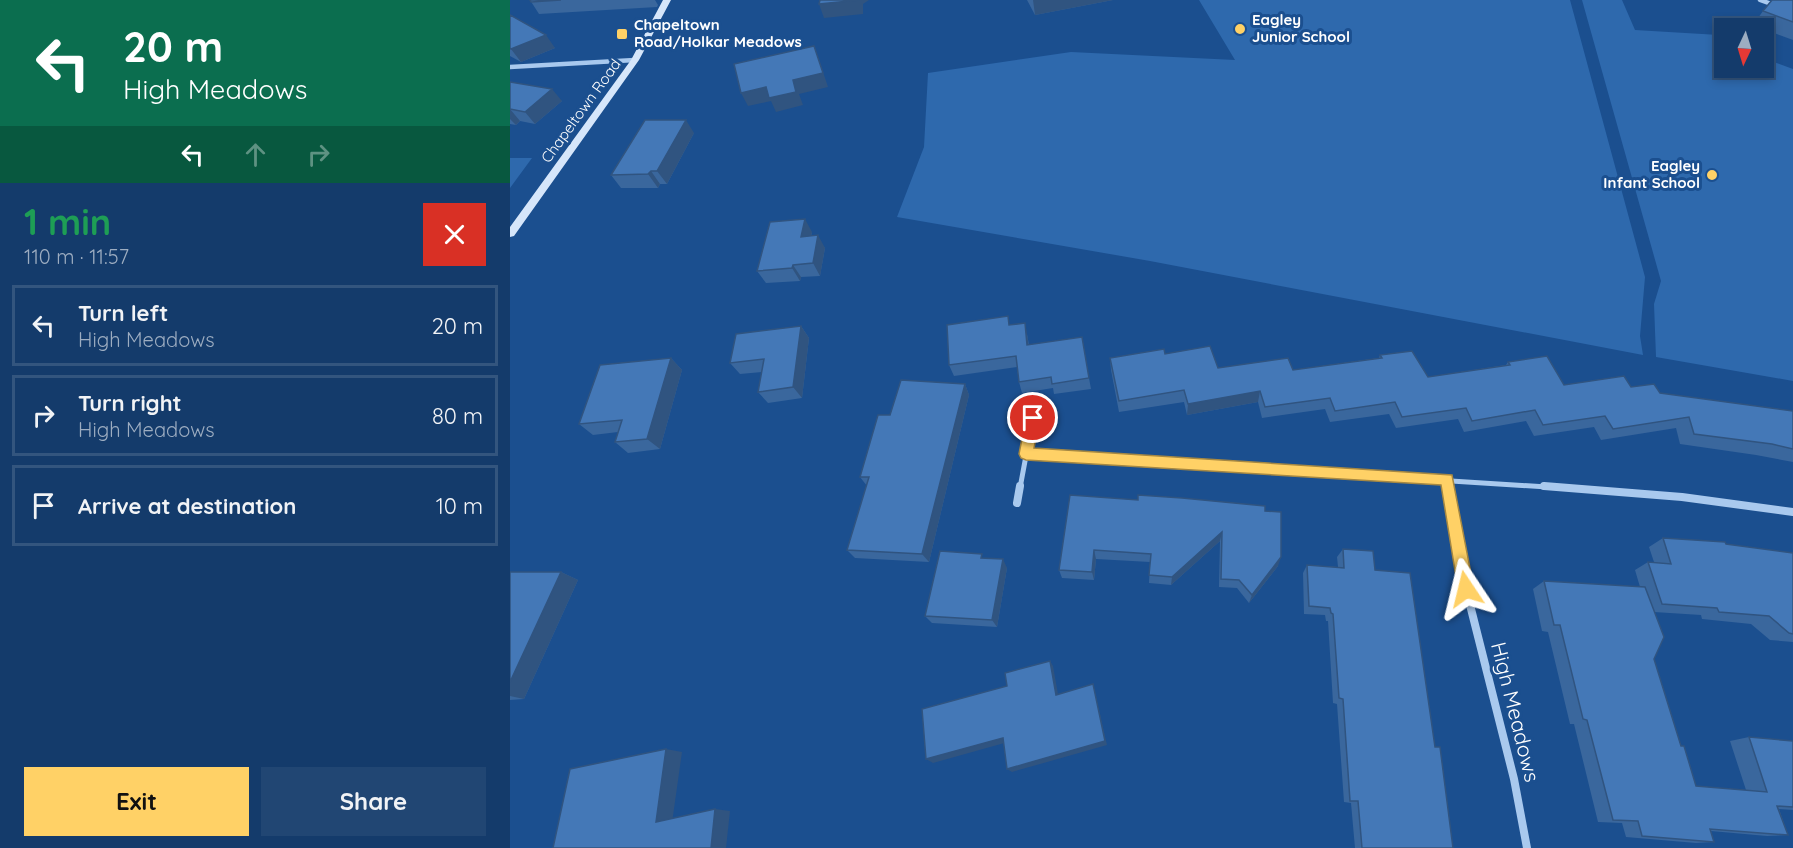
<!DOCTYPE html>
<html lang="en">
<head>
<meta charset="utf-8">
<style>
	:root { --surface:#143b6b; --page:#214673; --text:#f1f3f6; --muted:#9dadc1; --line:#33557e; --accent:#ffd166 }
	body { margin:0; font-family:Quicksand,sans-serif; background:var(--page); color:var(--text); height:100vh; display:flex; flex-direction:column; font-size:22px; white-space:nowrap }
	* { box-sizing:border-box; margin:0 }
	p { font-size:20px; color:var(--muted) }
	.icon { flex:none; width:33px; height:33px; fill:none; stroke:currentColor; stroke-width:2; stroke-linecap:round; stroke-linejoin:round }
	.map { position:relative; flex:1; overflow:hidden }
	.side { display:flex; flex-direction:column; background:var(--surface); width:510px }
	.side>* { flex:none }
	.top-card { background:#0b6e4f; color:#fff; overflow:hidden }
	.needle { width:39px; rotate:184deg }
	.buttons { position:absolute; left:1204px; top:18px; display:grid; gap:12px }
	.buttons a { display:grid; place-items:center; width:60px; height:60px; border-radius:0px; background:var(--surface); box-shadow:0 3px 9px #0003,0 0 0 2px var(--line); font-size:30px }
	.pin { position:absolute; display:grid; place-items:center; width:51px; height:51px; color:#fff; margin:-26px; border:3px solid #fff; border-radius:50%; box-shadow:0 2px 6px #0007 }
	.me { position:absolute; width:66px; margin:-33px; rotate:350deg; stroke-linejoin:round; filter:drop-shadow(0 0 4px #0008) }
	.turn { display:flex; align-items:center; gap:21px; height:126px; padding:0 24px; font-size:27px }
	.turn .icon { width:78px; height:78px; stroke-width:2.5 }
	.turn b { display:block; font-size:42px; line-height:51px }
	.lanes { display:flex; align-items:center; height:57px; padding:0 24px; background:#0003; justify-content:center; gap:30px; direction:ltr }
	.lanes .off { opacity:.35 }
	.round { display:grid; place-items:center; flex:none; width:63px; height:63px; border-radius:0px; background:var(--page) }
	.overview { display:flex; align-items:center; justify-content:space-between; height:102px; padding:0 24px }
	h1 { font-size:36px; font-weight:700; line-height:45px; color:#1e9e55 }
	.action { display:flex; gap:12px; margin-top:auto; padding:12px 24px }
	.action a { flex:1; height:69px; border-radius:0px; background:var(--accent); color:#111; font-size:24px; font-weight:700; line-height:69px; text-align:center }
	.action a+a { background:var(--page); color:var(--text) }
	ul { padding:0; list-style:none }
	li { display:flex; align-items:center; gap:18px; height:81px; margin:0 12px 9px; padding:0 12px; border:3px solid var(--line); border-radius:0px }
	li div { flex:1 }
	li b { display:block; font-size:22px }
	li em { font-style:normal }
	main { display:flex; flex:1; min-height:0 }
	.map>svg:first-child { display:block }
</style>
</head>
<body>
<main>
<section class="side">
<div class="top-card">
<div class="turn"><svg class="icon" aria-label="left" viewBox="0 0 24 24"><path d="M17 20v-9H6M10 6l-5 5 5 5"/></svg><div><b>20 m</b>High Meadows</div></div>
<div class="lanes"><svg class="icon" aria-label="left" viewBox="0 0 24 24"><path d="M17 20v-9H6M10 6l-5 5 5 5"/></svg><svg class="icon off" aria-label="ahead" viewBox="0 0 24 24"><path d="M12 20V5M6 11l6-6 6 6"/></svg><svg class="icon off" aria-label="right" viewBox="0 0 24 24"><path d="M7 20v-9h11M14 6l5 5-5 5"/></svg></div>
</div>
<div class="overview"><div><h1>1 min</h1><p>110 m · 11:57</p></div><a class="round" style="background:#d93025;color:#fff"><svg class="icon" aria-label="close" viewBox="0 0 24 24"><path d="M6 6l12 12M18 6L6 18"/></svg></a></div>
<ul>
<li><svg class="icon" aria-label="left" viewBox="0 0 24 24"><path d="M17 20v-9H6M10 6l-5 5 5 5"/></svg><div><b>Turn left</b><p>High Meadows</p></div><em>20 m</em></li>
<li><svg class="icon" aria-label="right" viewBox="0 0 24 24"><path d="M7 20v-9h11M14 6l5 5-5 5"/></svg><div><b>Turn right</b><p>High Meadows</p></div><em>80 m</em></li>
<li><svg class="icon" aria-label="arrive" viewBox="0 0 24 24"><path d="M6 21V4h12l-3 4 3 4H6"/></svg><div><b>Arrive at destination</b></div><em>10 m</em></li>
</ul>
<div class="action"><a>Exit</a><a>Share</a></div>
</section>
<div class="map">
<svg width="1283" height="848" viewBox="0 0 1283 848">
	<rect width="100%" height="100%" fill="#1b4f8f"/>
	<path fill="#2e69ad" d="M689 0H1060L1135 277 1130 336 1133 355 640 261 387 217 414 147 418 73 561 52 725 60Z
		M1072 0H1112L1125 30 1209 35 1212 40 1215 41V68H1254V45L1264 62 1283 69V381L1146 357 1144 304 1151 281Z
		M0 158H22L0 188Z"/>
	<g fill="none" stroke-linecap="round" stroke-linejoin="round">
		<path stroke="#a9c9ee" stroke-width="4.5" d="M1250 0 1267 6
			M0 67 125 60"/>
		<path stroke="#a9c9ee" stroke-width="5" d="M516 454 1053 488
			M937 479 939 488
			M510 488 523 418"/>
		<path stroke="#a9c9ee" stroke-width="8" d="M938 486 956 589 1004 779 1017 848
			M1034 486 1172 497 1283 512
			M507 503 510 486"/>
		<path fill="#d6e6fa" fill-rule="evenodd" d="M153 0H161L129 60 4 236 0 237V227L121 60Z"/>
	</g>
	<path fill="#3a679d" d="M20 0H145L148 5 147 7 29 14Z
		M517 0H603L525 15Z
		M1283 0V40L1243 25 1253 11Z
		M0 15 45 48 11 62 0 56Z
		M0 82 52 101 25 124 10 121 6 125 0 124Z
		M184 133 157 184H150L148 188H111L101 175Z
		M302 232 301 236 315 248 310 276 291 277 290 281 256 283 247 271Z
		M501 325 517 334 519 345 579 378 581 389 544 394 543 388 512 393 509 382 507 367 444 376 439 365Z
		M291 326 299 338 292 398 258 403 248 392 252 372 230 374 220 363Z
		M655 354 708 368 783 370 869 358 870 355 918 377 996 365 998 362 1054 385 1121 387 1150 393 1283 411V462L1246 455 1170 444 1166 428 1091 440 1084 427 1024 436 1016 421 954 432 948 419 886 428 879 414 820 422 815 409 752 418 748 402 677 415 674 402 609 412 601 370 600 358Z
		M161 358 172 370 150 449 118 453 105 442 108 432 83 435 69 424Z
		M455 384 459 395 419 562 345 558 337 550 357 486 350 477 380 415Z
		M560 495 755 511 768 566 739 603 727 588 709 587 710 541 661 585 639 583 640 562 586 559 584 580 552 578 549 570Z
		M1153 538 1216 544 1283 553V642L1260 640 1241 624 1192 619 1191 615 1144 612V659L1171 746 1186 786 1236 790 1220 741 1239 737 1283 741V810L1269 809 1278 835 1257 836 1201 831 1204 842 1186 843 1116 837 1112 823 1088 822 1064 724H1060L1038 632 1032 631 1023 589 1034 581 1130 587 1125 570 1138 562H1144L1139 547Z
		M833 549 865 570 925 747 943 848H845L841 803 834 802 827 704 823 703 818 621H816L815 615 794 614 793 573 797 565 828 567 827 557Z
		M474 558 497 568 487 627 422 623 415 616Z
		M0 572H51L68 580 14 699 0 700Z"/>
	<path fill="#305480" d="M349 0H359L353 4V14L314 18 309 4Z
		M523 0H603L525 15Z
		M36 35 45 48 11 62 1 49Z
		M304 46 309 60 318 87 289 94 293 105 266 112 261 101 238 106 231 93Z
		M42 89 52 101 25 124 15 112Z
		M0 109 10 121 6 125 0 119Z
		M176 120 184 133 157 184 147 171Z
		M141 171 150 184 148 188 138 174Z
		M295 219 302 232 298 250 291 237Z
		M308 235 315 248 310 276 303 263Z
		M283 265 291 277 290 281 282 268Z
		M515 323 517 334 520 356 517 345Z
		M291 326 299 338 292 398 283 387Z
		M161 358 172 370 150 449 137 439Z
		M455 384 459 395 419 562 412 554Z
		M750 391 748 402 677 415 678 404Z
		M712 532 710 541 661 585 662 577Z
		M584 550 586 559 584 580 582 572Z
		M771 557 768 566 739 603 742 595Z
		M493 559 497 568 487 627 482 620Z
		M51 572 68 580 14 699 0 696V682Z
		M540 661 543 666 549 700 546 695Z
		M583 684 597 745 502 772 497 769Z
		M493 738 498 742 423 763 416 759Z
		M156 749 172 752 162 823 146 822Z
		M205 809 220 811 216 848H201Z"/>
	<path fill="#4478b7" stroke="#305480" stroke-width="1.5" d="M20 0H51L21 2Z
		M310 0H349L309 4Z
		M1262 0H1283V22L1253 11Z
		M0 15 36 35 1 49 0 48Z
		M304 46 313 73 283 80 286 92 259 98 256 87 231 93 224 64Z
		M0 82 42 89 15 112 0 109Z
		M135 120H176L147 171H141L138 174 101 175Z
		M295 219 291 237 308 235 303 263 283 265 282 268 247 271 260 222Z
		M498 316 499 325 515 323 517 345 572 337 579 378 542 384 541 377 509 382 506 356 439 365 437 325Z
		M291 326 283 387 248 392 254 359 220 363 226 334Z
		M700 346 708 368 778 358 783 370 872 358 870 355 902 351 918 377 1000 365 998 362 1037 356 1054 385 1114 376 1121 387 1144 384 1150 393 1283 411V449L1262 444 1184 434 1179 417 1103 429 1095 416 1033 425 1025 410 962 421 956 408 892 417 885 402 825 411 820 398 755 407 750 391 678 404 674 390 609 401 600 358 654 349 655 354Z
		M161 358 137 439 105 442 112 420 69 424 90 365Z
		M391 380 455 384 412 554 337 550 359 477H350L368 415H380Z
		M560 495 628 500V495L672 498 755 506V511L771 512V557L742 595 729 580 711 579 712 532 662 577 639 575 641 554 584 550 582 572 549 570Z
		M1153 538 1215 542 1216 544 1283 553V634L1279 633 1259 616 1209 612 1207 608 1152 604 1138 562 1161 564Z
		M833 549 863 551 865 570 900 573 925 747H930L943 848H852L848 801H840L833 699 829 698 823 614 821 613 820 608 799 606 797 565 834 568Z
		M430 551 472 554 471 558 493 559 482 620 415 616Z
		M0 572H51L0 682Z
		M1034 581 1135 587 1154 637 1144 659 1171 746H1174L1186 786 1257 792 1239 737 1283 741V807L1267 806 1278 835 1200 829 1204 842 1132 836 1128 821 1103 820 1077 720 1073 719 1050 625H1044Z
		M540 661 546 695 583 684 595 741 497 769 493 738 416 759 412 709 497 686 495 673Z
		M156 749 146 822 205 809 201 848H43L60 769Z"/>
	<path fill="#ffd166" stroke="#a68842" stroke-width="1.5" d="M523 412 528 414 530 418 524 448 942 475 964 589 962 595 956 597 951 595 948 589 931 485 516 460 511 458 509 454 516 418 518 414Z"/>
	<g fill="#ffd166" stroke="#1b4f8f" stroke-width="2">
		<circle cx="730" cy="29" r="6"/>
		<rect x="106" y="28" width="12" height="12" rx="3"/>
		<circle cx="1202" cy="175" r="6"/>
	</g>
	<g text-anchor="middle" stroke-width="6" stroke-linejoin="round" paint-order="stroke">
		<g font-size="15" font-weight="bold" fill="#fff" stroke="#1b4f8f" text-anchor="start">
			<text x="742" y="25">Eagley<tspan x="742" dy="17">Junior School</tspan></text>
			<text x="124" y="30">Chapeltown<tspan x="124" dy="17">Road/Holkar Meadows</tspan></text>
			<text x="1190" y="171" text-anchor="end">Eagley<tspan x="1190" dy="17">Infant School</tspan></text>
		</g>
		<g font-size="15" fill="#fff" stroke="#1b4f8f">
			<text transform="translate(71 111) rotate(-54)" y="5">Chapeltown Road</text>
		</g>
		<g font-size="21" fill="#fff" stroke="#1b4f8f">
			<text transform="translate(1005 712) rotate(76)" y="7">High Meadows</text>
		</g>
	</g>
</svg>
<div class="buttons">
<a><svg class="needle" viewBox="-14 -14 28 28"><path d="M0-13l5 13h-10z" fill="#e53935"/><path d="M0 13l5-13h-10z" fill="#9dadc1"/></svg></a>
</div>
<div class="pin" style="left:523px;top:418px;background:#d93025"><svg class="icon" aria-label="arrive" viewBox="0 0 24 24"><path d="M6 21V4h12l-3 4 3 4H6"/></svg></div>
<svg class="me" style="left:956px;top:589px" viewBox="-20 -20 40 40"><path d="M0-17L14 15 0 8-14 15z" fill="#ffd166" stroke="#fff" stroke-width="4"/></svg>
</div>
</main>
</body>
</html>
